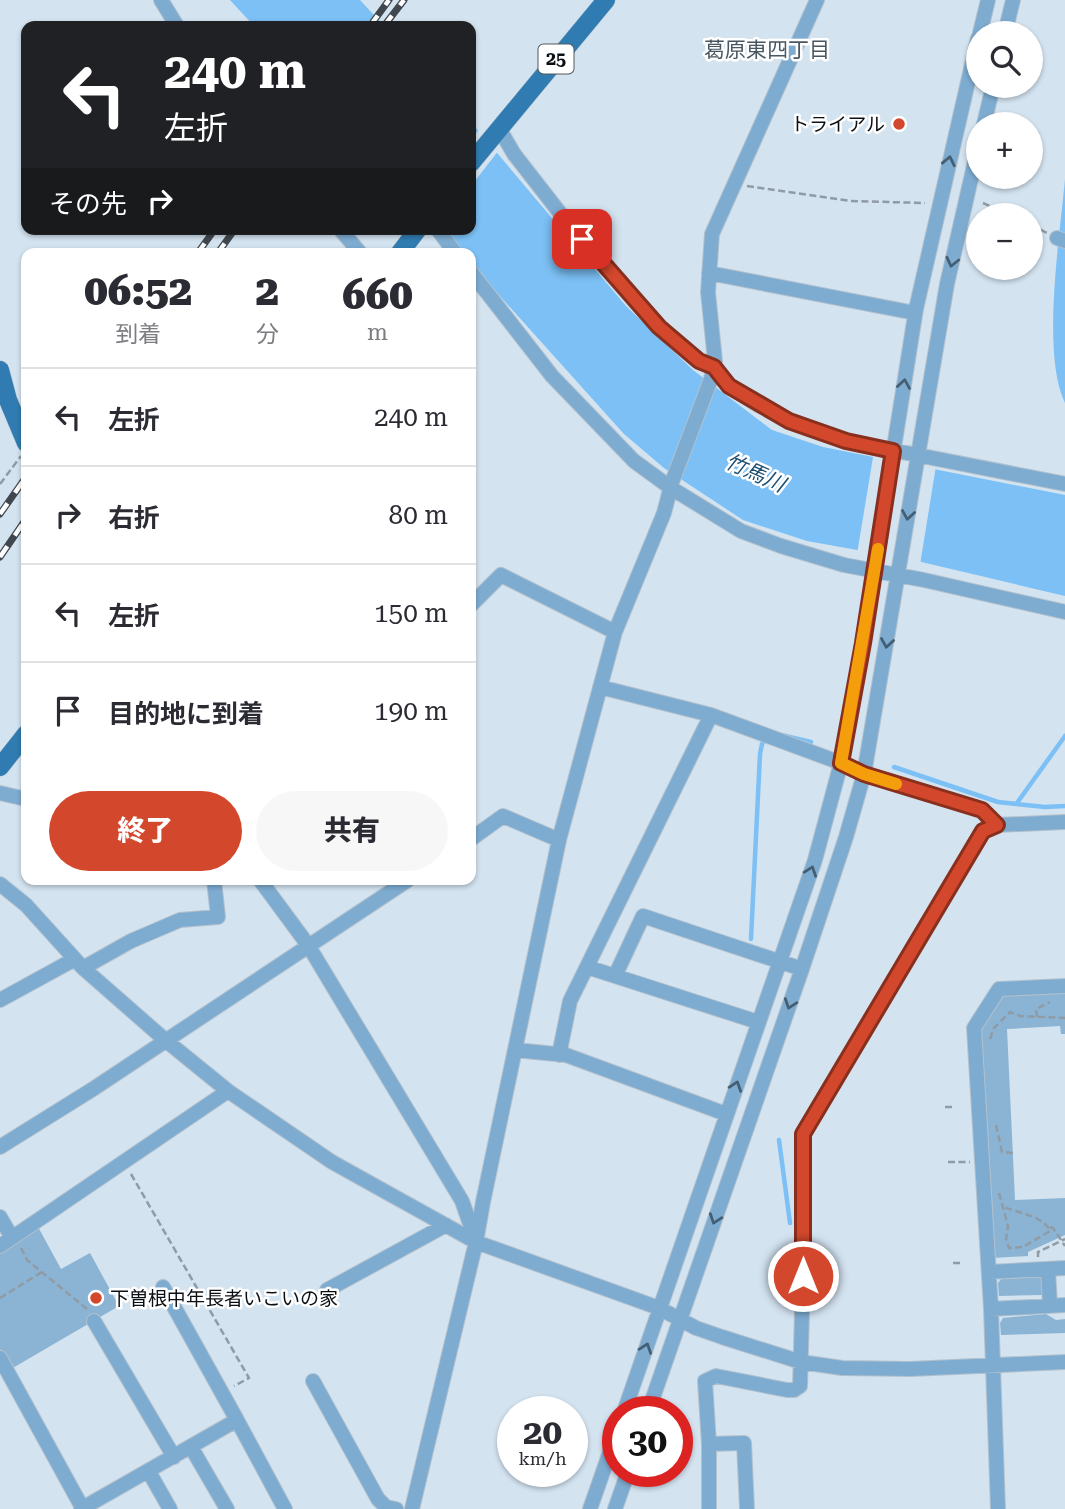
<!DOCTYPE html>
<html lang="ja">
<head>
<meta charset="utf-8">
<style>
	:root { --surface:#fff; --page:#f7f7f7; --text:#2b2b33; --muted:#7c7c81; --line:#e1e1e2; --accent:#d3482c }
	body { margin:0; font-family:"Roboto Serif","Noto Sans JP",serif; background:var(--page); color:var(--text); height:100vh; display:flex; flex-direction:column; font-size:26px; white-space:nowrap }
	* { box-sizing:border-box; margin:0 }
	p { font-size:23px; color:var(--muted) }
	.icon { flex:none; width:38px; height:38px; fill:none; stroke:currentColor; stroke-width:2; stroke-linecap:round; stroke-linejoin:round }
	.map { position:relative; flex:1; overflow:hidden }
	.panel { position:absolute; left:21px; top:248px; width:455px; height:637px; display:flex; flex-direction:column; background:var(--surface); border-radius:14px; box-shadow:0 2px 5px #0004 }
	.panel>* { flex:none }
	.guide { position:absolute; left:21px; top:21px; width:455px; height:214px; border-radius:14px; box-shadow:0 2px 5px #0004; background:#202124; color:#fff; overflow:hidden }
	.buttons { position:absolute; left:966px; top:21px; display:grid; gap:14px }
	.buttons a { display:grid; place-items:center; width:77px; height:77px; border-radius:50%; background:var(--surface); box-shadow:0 2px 5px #0004; font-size:35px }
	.speed { position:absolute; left:497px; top:1396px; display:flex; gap:14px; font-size:35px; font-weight:700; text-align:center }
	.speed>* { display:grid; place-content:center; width:91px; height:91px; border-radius:50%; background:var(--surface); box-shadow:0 2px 5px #0004; line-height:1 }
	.speed small { font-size:18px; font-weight:400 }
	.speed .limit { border:10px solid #d22; background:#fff; color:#111 }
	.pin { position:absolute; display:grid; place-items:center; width:60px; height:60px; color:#fff; margin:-30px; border-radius:14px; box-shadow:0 4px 10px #0006 }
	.me { position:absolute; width:77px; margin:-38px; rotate:0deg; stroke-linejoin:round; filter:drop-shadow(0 0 5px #0008) }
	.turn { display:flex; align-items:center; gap:24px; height:147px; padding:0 28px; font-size:32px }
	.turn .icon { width:91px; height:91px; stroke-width:2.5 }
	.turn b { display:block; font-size:49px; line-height:60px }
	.then { display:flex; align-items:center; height:66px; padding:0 28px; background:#0003; gap:14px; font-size:26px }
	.eta { display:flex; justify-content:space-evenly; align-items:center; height:119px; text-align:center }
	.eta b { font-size:42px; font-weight:800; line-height:49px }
	.primary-button { display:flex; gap:14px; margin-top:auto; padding:14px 28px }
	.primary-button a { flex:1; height:80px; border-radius:42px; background:var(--accent); color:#fff; font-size:28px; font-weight:800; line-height:80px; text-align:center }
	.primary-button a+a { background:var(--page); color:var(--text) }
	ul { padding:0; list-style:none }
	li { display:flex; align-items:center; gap:21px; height:98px; padding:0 28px; border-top:2px solid var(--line) }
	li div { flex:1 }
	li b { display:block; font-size:26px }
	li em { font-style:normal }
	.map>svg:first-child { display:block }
</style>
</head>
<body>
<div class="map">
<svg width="1065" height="1509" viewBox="0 0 1065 1509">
	<rect width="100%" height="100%" fill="#d3e3f0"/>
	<path fill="#8bb4d4" d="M1065 992V1034H1061L1060 1026 1007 1029 1015 1200 1065 1198V1235L1028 1252V1256L993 1258 981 1030 998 999 1004 995Z
		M37 1225 61 1269 90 1253 119 1306 11 1369 0 1349V1253Z
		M1043 1277V1295L999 1296 998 1283 1001 1279Z
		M1046 1314 1056 1320 1065 1319V1333L1001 1335 1000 1323 1003 1318Z"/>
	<path fill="#7cc0f5" d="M230 0H360L384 26H254Z
		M471 122 626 306 693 370 772 430 823 447 1065 495V596L913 560 807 541 743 520 664 468 624 434 471 264V254H462L440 229H471Z
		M1065 179V403C1041 353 1060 236 1065 179Z"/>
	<path fill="#d3e3f0" d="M480 128 499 150 471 186V140Z
		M872 454 936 466 920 565 857 554 873 457Z"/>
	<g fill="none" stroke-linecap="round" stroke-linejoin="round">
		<path stroke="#7cc0f5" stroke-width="4.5" d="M777 734 811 742
			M894 767 998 802 1045 807 1065 806
			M1017 803 1065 736
			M751 939 760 754 762 744 766 739
			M779 1140 790 1223"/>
		<g stroke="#b3c1cd" stroke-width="16">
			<path id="minor" d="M161 0 177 26
				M980 33 988 0
				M1005 33 1013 0
				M984 124 993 86
				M503 135 514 154 567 222 659 327 699 361 714 367 729 386 758 405 789 420 846 441 1065 484
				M340 229 361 254
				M438 230 456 254
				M1057 238 1065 241
				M471 272 552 376 634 461 671 488 741 531 781 546 844 565 924 580 1065 612
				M709 273 915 313
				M471 605 501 575 615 632
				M600 687 711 715 841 763 864 774 982 810 997 825 1065 822
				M0 793 26 799
				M471 839 503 816 559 840
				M260 880 308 945 462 1201 476 1241
				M0 884 26 905 83 968 164 1039 228 1091 332 1162 476 1242 659 1308 696 1328 722 1337 801 1362 842 1368 910 1369 1065 1362
				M587 967 758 1022
				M83 968 131 941 180 920 218 917 214 880
				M615 976 643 916 802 969
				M0 1000 75 959
				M515 1050 566 1055 726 1114
				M559 1055 570 1001 711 715
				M0 1147 93 1089 408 880
				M0 1217 12 1238
				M0 1246 228 1091
				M1048 1269 1050 1306
				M989 1272 1065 1268
				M163 1287 237 1420
				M327 1290 446 1225
				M991 1309 1065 1305
				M94 1321 174 1457
				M0 1358 83 1509
				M313 1381 378 1499 386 1507 396 1509
				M624 1412 815 860 841 763 863 643 916 309 978 38
				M648 1412 802 969 846 837 864 774 947 284 978 148
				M709 1444 744 1443 747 1509
				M191 1447 227 1509
				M149 1472 170 1509
				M81 1509 237 1420 285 1509
				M412 1509 476 1242 483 1202 559 840 615 632 664 513 672 482 711 379 715 361 708 292 712 234 817 0
				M590 1509 618 1429
				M615 1509 628 1472
				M709 1509V1444L705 1381 716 1376 787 1390H794L800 1386 803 1275V1134L983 831 997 825
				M998 1509 991 1309 974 1028 999 989 1065 986"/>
		</g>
		<g stroke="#b3c1cd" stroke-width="19">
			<path id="major" d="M471 163 606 0
				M399 254 418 229
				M0 370 8 400 26 443
				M0 767 26 734"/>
		</g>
		<path stroke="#8f9ba5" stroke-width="2.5" stroke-dasharray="7 3.5" stroke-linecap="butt" d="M747 186 851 201 925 203
			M983 203 1010 215
			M1031 225 1047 233
			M0 484 21 456
			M1037 1017 1036 1009 1050 1002
			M990 1039 994 1028 1010 1012 1020 1016 1065 1018
			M945 1107H955
			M996 1125 1002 1152 1013 1153
			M948 1162H970
			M131 1174 249 1378 234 1386
			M999 1193 1008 1226 1006 1239 1009 1248 1023 1247 1050 1231C1044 1216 1018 1213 1004 1207
			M1050 1227 1053 1228 1065 1246
			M21 1248 27 1260 87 1309
			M1038 1257V1252L1065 1239
			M953 1263H961
			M0 1298 42 1272"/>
		<use href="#minor" stroke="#7eacd1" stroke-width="14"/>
		<use href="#major" stroke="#307cb2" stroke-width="18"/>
		<g stroke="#40474f" stroke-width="7">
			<path id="rail" d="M370 26 389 0
				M384 26 404 0
				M197 254 215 229
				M217 254 235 229
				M0 514 26 477
				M0 557 26 519"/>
		</g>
		<use href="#rail" stroke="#fff" stroke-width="4.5" stroke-dasharray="13" stroke-linecap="butt"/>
	</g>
	<defs><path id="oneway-chevron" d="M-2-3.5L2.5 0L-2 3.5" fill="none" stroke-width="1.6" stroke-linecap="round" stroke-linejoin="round" transform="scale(1.75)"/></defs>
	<g stroke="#445e73">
		<use href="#oneway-chevron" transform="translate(949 161) rotate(-78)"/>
		<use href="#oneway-chevron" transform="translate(952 262) rotate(103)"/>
		<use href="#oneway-chevron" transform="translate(904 384) rotate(-81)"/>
		<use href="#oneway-chevron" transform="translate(908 515) rotate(99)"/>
		<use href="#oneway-chevron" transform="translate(887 643) rotate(99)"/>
		<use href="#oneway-chevron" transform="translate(811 871) rotate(-71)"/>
		<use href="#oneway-chevron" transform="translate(790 1004) rotate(109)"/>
		<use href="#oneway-chevron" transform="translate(736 1086) rotate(-71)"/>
		<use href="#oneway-chevron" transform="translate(715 1219) rotate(109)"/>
		<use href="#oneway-chevron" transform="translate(646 1348) rotate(-71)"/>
	</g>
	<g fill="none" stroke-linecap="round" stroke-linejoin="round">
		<g stroke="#892f1d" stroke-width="18">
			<path id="route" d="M582 239 659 327 699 361 714 367 729 386 789 421 846 441 893 451 863 643 841 763 864 774 982 810 997 825 983 831 803 1134V1276"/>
		</g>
		<use href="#route" stroke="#d3482c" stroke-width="12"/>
		<path stroke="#f59e0b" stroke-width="12" d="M878 549 841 763 864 774 896 784"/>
	</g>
	<g fill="#d3482c" stroke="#fff" stroke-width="2.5">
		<circle cx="899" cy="124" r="7"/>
		<circle cx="96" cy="1298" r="7"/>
	</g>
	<g text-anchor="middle" stroke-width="5" stroke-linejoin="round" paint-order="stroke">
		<rect fill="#fff" stroke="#54585b" stroke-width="2" x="538.5" y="44.5" width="35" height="29" rx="5"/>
		<g font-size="18" font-weight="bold" fill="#0b1015">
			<text x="556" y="65">25</text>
		</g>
		<g font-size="19" fill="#0b1015" stroke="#fff" text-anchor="end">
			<text x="885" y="131">トライアル</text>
			<text x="110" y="1305" text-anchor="start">下曽根中年長者いこいの家</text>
		</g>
		<g font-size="21" fill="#495762" stroke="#fff">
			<text x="767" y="57">葛原東四丁目</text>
		</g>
		<g font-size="21" font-style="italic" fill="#1e5074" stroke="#fff">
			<text transform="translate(755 473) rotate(24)" y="7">竹馬川</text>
		</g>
	</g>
</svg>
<div class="buttons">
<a><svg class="icon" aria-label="search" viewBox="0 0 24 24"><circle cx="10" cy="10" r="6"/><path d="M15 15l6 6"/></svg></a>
<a>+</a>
<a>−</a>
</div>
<div class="speed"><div>20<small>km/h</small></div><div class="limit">30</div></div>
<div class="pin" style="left:582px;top:239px;background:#d93025"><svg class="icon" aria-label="arrive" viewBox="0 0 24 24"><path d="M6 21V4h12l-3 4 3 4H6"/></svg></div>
<svg class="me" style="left:803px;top:1276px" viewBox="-20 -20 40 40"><circle r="17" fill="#d3482c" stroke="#fff" stroke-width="3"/><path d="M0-11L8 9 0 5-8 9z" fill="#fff"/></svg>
<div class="guide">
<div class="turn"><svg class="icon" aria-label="left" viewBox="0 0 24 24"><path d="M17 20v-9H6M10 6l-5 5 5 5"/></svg><div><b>240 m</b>左折</div></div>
<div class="then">その先<svg class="icon" aria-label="right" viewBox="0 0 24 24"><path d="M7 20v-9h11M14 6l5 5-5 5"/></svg></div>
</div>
<section class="panel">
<div class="eta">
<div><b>06:52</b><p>到着</p></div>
<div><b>2</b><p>分</p></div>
<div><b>660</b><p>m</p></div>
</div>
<ul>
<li><svg class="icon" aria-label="left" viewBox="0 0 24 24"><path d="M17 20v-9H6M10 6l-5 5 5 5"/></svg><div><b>左折</b></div><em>240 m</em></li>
<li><svg class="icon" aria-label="right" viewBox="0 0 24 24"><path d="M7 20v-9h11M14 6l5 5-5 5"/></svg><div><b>右折</b></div><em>80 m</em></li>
<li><svg class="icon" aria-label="left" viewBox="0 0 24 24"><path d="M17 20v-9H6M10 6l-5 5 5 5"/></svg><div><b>左折</b></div><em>150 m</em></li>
<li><svg class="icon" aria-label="arrive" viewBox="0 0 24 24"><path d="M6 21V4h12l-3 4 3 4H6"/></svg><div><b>目的地に到着</b></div><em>190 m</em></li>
</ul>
<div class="primary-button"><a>終了</a><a>共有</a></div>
</section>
</div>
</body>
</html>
